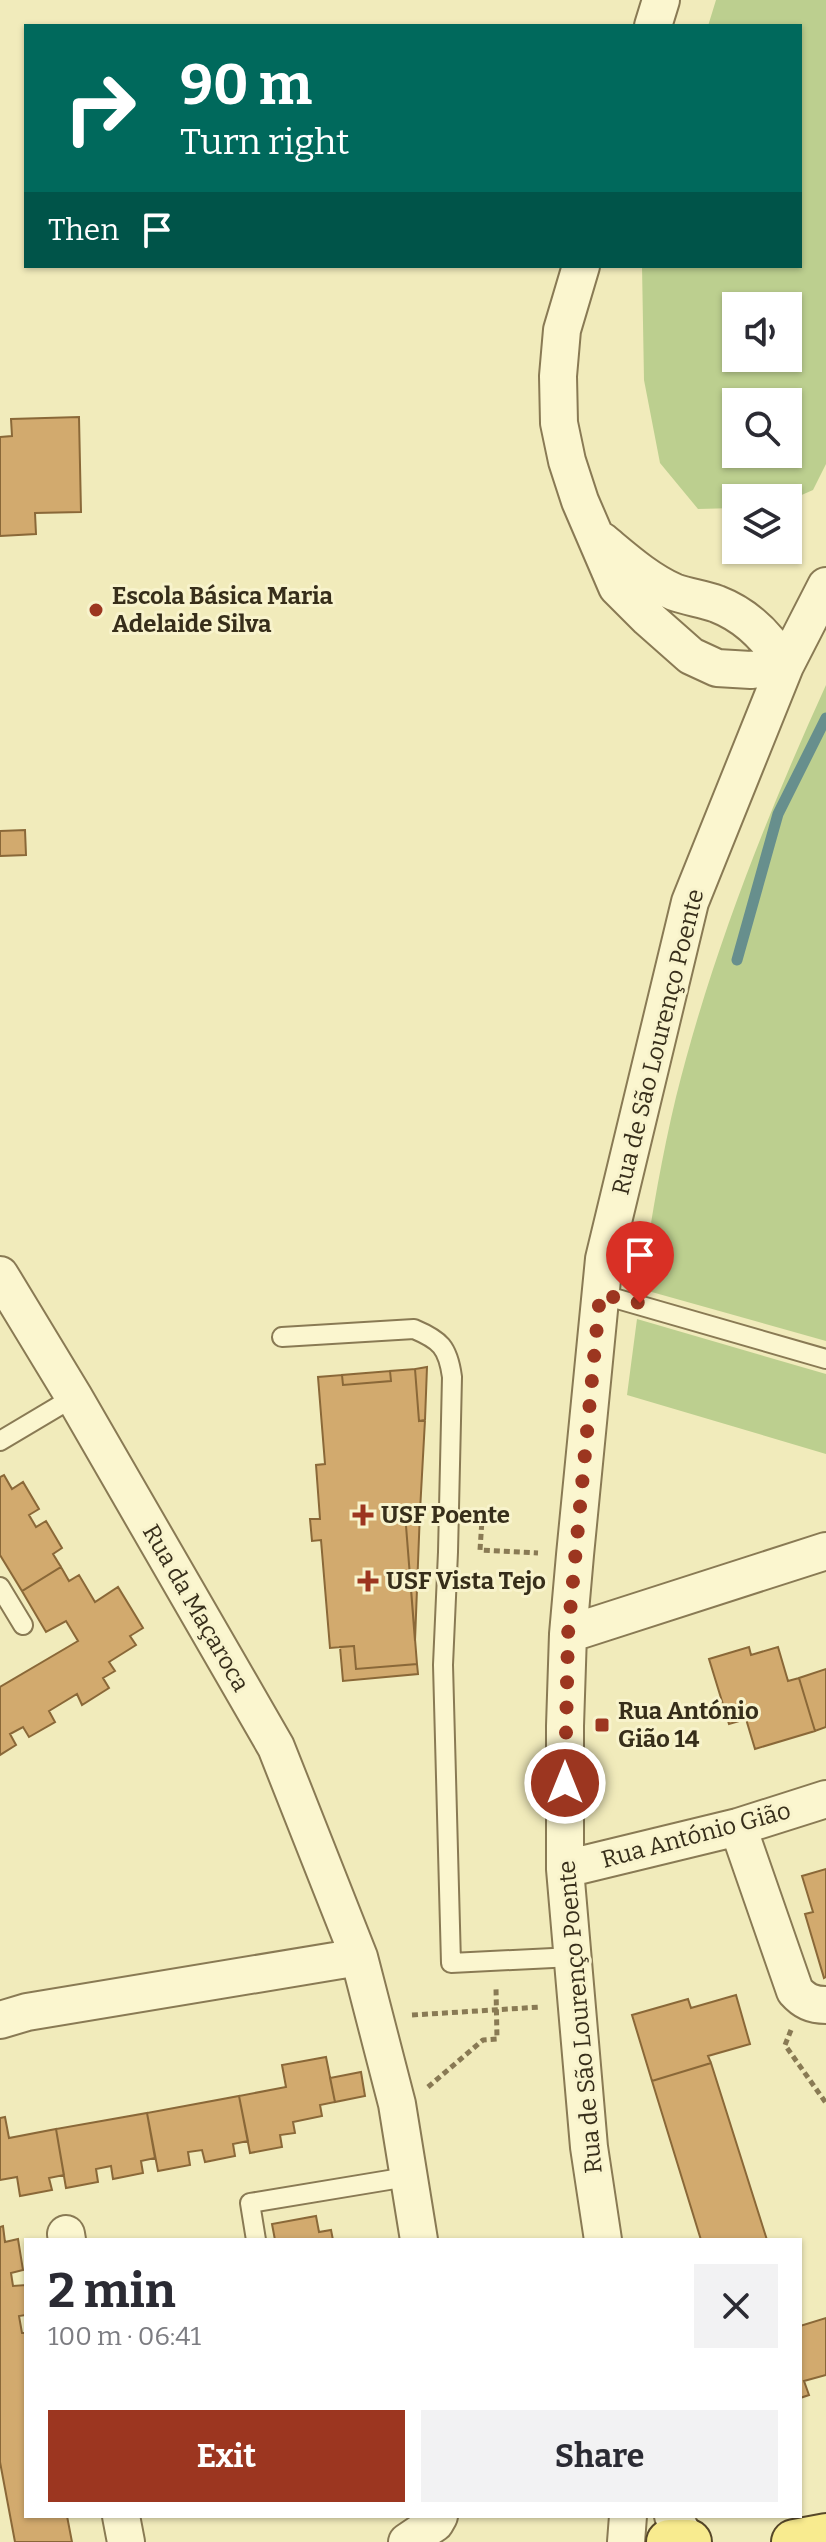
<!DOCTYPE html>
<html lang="en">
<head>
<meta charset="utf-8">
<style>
	:root { --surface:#fff; --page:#f2f2f3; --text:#2b2b33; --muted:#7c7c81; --accent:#9c3620 }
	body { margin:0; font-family:Bitter,serif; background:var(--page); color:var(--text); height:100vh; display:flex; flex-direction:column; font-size:30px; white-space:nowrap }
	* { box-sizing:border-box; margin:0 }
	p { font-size:26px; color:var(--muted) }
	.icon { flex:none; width:44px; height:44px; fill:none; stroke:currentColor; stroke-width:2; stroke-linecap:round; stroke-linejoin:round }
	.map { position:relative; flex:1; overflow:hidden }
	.side { position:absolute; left:24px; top:2238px; width:778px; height:280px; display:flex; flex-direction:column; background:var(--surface); border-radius:0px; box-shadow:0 2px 6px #0004 }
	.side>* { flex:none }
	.hud { position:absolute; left:24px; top:24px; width:778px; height:244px; border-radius:0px; box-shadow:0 2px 6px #0004; background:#00695c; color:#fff; overflow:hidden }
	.buttons { position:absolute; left:722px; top:292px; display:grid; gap:16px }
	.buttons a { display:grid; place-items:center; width:80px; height:80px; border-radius:0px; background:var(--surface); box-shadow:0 2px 6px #0004; font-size:40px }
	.pin { position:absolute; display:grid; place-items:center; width:68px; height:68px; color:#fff; margin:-82px -34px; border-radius:50% 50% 50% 0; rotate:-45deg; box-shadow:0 0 8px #0007 }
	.pin .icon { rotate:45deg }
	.me { position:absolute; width:88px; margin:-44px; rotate:0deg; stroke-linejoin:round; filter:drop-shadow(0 0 6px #0008) }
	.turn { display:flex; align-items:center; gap:28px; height:168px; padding:0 24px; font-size:36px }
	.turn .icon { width:104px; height:104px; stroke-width:2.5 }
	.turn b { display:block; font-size:56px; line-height:68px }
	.then { display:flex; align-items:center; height:76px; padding:0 24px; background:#0003; gap:16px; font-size:30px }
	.round { display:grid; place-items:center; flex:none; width:84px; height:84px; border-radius:0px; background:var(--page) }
	.overview { display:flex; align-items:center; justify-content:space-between; height:136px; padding:0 24px }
	h1 { font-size:48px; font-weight:700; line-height:60px }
	.primary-button { display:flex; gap:16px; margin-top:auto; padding:16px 24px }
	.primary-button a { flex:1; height:92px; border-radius:0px; background:var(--accent); color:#fff; font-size:32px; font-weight:700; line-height:92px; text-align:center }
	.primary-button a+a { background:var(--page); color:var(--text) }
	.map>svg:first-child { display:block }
</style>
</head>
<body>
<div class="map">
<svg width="826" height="2542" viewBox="0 0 826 2542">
	<rect width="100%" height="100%" fill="#f1ebbb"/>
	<path fill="#bccf8f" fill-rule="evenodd" d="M716 0H826V464L813 490 788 501V498H736V508L698 509 660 463 644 380 642 266H800V26H708ZM736 306H788V358H736ZM788 402V454H736V402Z
		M826 685V1341L641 1289C650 1225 661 1160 676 1097 711 956 766 817 826 685Z
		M637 1319 826 1374V1454L627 1395Z"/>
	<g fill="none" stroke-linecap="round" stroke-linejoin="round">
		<path stroke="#678f8d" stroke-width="11" d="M737 960 778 814 826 718"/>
	</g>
	<path fill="#d2aa6e" stroke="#8a6838" stroke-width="2" d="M79 417 81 512 35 513 36 534 0 536V437L12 436 11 419Z
		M25 830 26 855 0 856V831Z
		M427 1367 425 1420 419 1421 415 1369Z
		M415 1369 419 1421 425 1420 420 1511 405 1513 417 1664 356 1669 354 1646 330 1648 321 1540 312 1541 310 1519H320L316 1465 325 1464 318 1377 342 1375 343 1385 391 1381 390 1371Z
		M390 1371 391 1381 343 1385 342 1375Z
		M4 1475 12 1489 23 1482 39 1509 29 1515 36 1527 46 1521 62 1548 53 1554 61 1567 22 1591 0 1555V1477Z
		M420 1511 415 1641 405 1513Z
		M61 1567 69 1581 79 1575 95 1602 118 1587 143 1628 130 1636 136 1645 109 1662 115 1671 103 1678 109 1688 82 1705 77 1694 49 1711 55 1722 29 1737 23 1727 10 1734 16 1745 0 1755V1687L78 1641 66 1621 46 1632 22 1591Z
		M354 1646 356 1669 417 1664 418 1674 343 1681 340 1647Z
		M749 1647 751 1655 778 1647 788 1681 799 1678 815 1731 755 1749 746 1719 729 1724 709 1659Z
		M826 1669V1727L815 1731 799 1678Z
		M826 1869V1977L824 1978 805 1914 813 1912 802 1876Z
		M736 1995 750 2044 708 2056 711 2063 652 2081 632 2015 688 1999 691 2008Z
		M326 2057 335 2102 320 2105 322 2116 293 2122 295 2133 280 2135 282 2147 250 2153 239 2096 286 2087 282 2065Z
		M711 2063 767 2240H701L652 2081Z
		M361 2072 365 2096 335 2102 330 2078Z
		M239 2096 248 2141 233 2144 235 2156 205 2162 202 2150 188 2152 190 2165 158 2171 147 2113Z
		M147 2113 155 2158 141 2161 143 2173 113 2179 111 2166 96 2169 98 2182 66 2188 56 2129Z
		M5 2117 9 2138 56 2129 64 2175 49 2178 52 2190 20 2196 17 2177 0 2180V2118Z
		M316 2216 319 2232 331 2230 333 2240H275L272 2224Z
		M3 2226 5 2242 18 2239 23 2270 11 2273 13 2286 26 2285V2315L19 2316 22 2333H26V2516H67L72 2542H15L0 2462V2227Z
		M826 2318V2375L804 2381 809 2395 800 2398V2326Z"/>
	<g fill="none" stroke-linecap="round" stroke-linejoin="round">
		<g stroke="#897a54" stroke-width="22">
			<path id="service" d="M600 1294 826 1359
				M282 1337 414 1329C440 1340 448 1347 452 1377L448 1552 443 1665 451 1963 573 1957
				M0 1441 74 1397
				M0 1587 23 1625
				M256 2240 250 2203 407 2177"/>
		</g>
		<g stroke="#897a54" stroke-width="40">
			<path id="minor" d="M653 26 661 0
				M581 266 562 330 558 376 559 423 567 461 580 501 617 587 648 618 691 656 717 668 751 670 785 666
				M602 541C625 560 647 580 674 592 688 597 703 599 717 604 748 616 769 638 785 666
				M0 1275 74 1397 276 1747 359 1957 397 2104 419 2240
				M568 1634 826 1551
				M738 1827 795 1991C804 2001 812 2005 826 2005
				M565 1869 738 1827 826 1799
				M0 2020 27 2012 359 1957
				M66 2234 67 2240
				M603 2240 589 2147 565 1869V1726L568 1634 575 1555 604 1259 690 902 785 666 826 586
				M121 2516 126 2542
				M673 2516 687 2541
				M407 2542 435 2523 439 2516
				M626 2542 628 2516"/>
		</g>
		<g stroke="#564729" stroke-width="48">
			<path id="primary" d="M669 2542H689
				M794 2542 826 2536"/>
		</g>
		<path stroke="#897a54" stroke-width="5" stroke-dasharray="6 4" stroke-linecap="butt" d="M476 1519 482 1520 480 1550 538 1553
			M412 2015 541 2007
			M791 2030 785 2045 826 2103
			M428 2087 483 2040 497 2039 496 1988"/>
		<use href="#service" stroke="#fbf6cf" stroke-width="18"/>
		<use href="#minor" stroke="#fbf6cf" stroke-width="36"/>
		<use href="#primary" stroke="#f8eb8f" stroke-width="44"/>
	</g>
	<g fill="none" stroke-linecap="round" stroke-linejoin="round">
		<path stroke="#9c3620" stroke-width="14" stroke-dasharray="0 25.2" d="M565 1783 568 1634 600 1294 640 1303"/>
	</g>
	<g fill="#9c3620" stroke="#f8f3cc" stroke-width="3">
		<circle cx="96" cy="610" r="8"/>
		<path d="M359 1503h8v8h8v8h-8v8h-8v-8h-8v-8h8z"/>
		<path d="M364 1569h8v8h8v8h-8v8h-8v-8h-8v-8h8z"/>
		<rect x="594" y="1717" width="16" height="16" rx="4"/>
	</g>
	<g text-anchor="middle" stroke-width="6" stroke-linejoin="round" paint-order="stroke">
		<g font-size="24" font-weight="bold" fill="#372e1a" stroke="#f8f3cc" text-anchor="start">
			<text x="112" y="604">Escola Básica Maria<tspan x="112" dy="28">Adelaide Silva</tspan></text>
			<text x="381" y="1523">USF Poente</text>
			<text x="386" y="1589">USF Vista Tejo</text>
			<text x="618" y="1719">Rua António<tspan x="618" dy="28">Gião 14</tspan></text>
		</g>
		<g font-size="24" fill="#372e1a" stroke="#f8f3cc">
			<text transform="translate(658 1042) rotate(-76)" y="8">Rua de São Lourenço Poente</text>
			<text transform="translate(196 1608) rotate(60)" y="8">Rua da Maçaroca</text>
			<text transform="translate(696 1835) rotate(-15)" y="8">Rua António Gião</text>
			<text transform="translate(580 2017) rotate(-95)" y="8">Rua de São Lourenço Poente</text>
		</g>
	</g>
</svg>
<div class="buttons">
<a><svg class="icon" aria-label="sound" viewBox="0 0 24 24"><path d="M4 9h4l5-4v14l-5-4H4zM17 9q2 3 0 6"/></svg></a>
<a><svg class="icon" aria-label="search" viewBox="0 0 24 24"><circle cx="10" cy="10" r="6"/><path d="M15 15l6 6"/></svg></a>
<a><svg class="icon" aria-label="layers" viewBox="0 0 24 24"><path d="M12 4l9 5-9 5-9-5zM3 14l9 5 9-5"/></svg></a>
</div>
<div class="pin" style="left:640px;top:1303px;background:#d93025"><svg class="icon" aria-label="arrive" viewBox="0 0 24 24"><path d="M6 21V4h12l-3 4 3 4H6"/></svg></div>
<svg class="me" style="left:565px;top:1783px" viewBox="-20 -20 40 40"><circle r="17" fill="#9c3620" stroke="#fff" stroke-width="3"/><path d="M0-11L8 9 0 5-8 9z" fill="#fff"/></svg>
<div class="hud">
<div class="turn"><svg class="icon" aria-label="right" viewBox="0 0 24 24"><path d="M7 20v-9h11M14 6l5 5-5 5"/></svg><div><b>90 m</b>Turn right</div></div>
<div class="then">Then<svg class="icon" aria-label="arrive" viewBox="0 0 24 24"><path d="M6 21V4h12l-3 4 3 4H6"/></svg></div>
</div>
<section class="side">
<div class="overview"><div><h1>2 min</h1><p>100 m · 06:41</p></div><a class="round"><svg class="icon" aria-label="close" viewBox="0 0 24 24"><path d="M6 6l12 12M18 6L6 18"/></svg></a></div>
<div class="primary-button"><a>Exit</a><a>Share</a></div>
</section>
</div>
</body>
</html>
